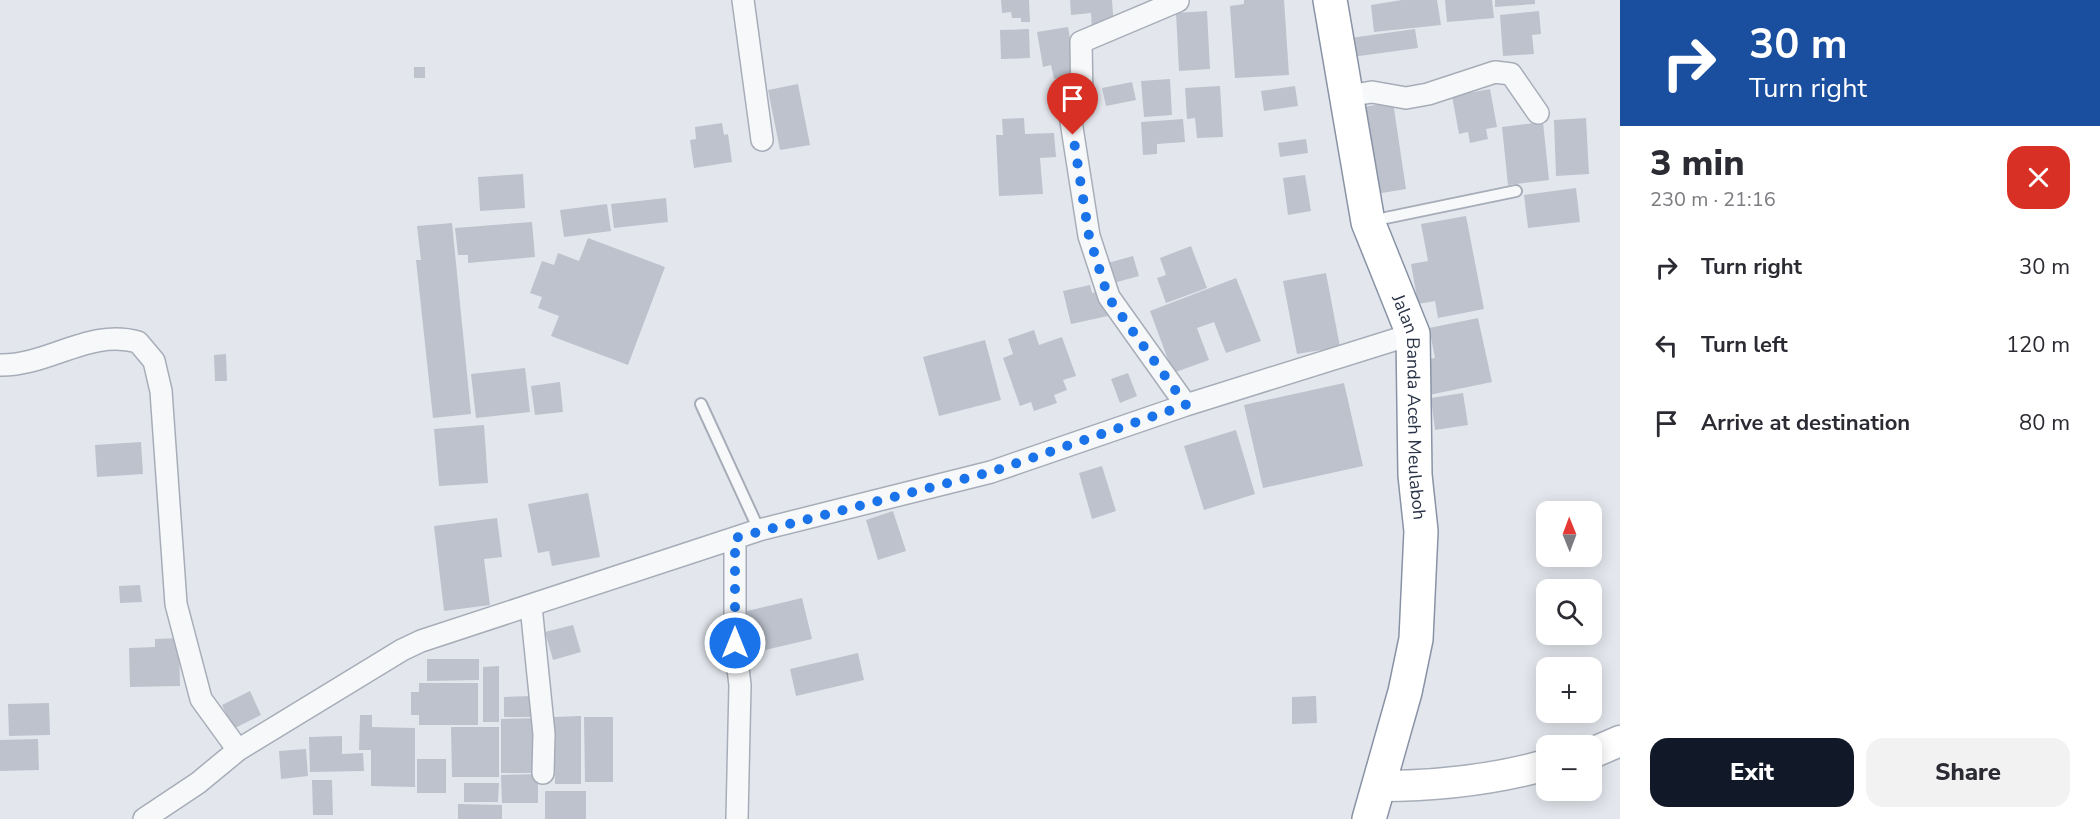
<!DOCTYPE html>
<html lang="en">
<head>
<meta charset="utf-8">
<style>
	:root { --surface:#fff; --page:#f2f2f3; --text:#2b2b33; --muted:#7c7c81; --accent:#111827 }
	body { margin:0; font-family:"Nunito Sans",sans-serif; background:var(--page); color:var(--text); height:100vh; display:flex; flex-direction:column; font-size:22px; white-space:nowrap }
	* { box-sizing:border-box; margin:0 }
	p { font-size:20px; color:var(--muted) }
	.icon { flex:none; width:33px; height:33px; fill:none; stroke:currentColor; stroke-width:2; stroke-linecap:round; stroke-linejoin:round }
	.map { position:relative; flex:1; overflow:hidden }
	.panel { display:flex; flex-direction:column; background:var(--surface); width:480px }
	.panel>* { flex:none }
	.hud { background:#1a4fa0; color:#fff; overflow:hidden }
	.needle { width:39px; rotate:359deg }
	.controls { position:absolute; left:1536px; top:501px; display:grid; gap:12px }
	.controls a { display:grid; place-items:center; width:66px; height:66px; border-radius:12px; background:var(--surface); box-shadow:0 3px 15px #0003; font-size:30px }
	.pin { position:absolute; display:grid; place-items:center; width:51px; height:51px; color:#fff; margin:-62px -26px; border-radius:50% 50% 50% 0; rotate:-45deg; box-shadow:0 0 6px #0007 }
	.pin .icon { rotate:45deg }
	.me { position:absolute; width:66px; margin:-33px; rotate:0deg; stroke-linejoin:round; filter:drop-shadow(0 0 4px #0008) }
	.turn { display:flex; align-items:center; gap:21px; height:126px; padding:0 30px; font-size:27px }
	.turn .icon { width:78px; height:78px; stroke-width:2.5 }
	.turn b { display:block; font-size:42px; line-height:51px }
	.round { display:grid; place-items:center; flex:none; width:63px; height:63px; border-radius:18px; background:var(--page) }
	.overview { display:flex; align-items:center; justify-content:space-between; height:102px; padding:0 30px }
	h1 { font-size:36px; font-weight:800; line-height:45px }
	.action { display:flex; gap:12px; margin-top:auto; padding:12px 30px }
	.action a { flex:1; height:69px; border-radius:18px; background:var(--accent); color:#fff; font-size:24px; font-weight:800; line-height:69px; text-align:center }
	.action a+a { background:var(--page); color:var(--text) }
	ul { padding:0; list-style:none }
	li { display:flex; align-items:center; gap:18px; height:78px; padding:0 30px }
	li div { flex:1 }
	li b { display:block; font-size:22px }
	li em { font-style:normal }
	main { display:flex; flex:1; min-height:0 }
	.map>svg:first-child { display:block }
</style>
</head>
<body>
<main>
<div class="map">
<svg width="1620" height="819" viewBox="0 0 1620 819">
	<rect width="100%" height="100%" fill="#e3e7ed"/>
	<path fill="#bdc2cd" d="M1001 0H1029L1030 22H1021V18H1012L1011 12 1002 13Z
		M1070 0H1112L1114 27 1092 29 1091 13 1071 15Z
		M1244 0H1284L1289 75 1235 78 1230 6 1244 4Z
		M1402 0H1437L1441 25 1374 32 1371 5Z
		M1445 0H1492L1494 18 1447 22Z
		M1495 0H1535V4L1495 7Z
		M1207 11 1210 69 1179 71 1176 13Z
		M1539 11 1541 34 1532 35 1534 54 1503 56 1500 15Z
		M1068 27 1074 62 1073 75 1054 79 1051 65 1043 67 1037 32Z
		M1029 29 1030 58 1001 59 1000 30Z
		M1415 29 1418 48 1352 57 1350 38Z
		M414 67H425V78H414Z
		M1170 79 1172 115 1144 117 1141 81Z
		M1132 82 1136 100 1106 106 1102 88Z
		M798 84 810 145 780 150 768 90Z
		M1220 86 1223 137 1197 138 1195 118 1187 119 1185 88Z
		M1295 86 1298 106 1264 111 1261 91Z
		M1490 89 1497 127 1486 129 1488 139 1470 143 1468 132 1459 134 1452 96Z
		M1393 102 1406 189 1376 194 1363 107Z
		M1024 118 1025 134 1054 133 1056 157 1040 158 1043 194 999 196 996 135H1003L1002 119Z
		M1586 118 1589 174 1556 176 1554 120Z
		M1183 119 1185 142 1157 144V154L1143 155 1141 122Z
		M1543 122 1549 180 1508 185 1502 127Z
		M722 123 724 135 728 134 732 162 694 168 690 140 696 139 695 127Z
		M1306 139 1308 153 1280 157 1278 143Z
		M523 174 525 208 480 211 478 177Z
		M1305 175 1311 211 1288 215 1283 178Z
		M1576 188 1580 222 1528 228 1524 195Z
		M666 198 668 222 614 228 611 204Z
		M607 204 611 231 564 237 560 210Z
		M1466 216 1484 309 1438 318 1435 301 1418 304 1411 264 1428 261 1421 224Z
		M532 222 535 257 468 263V255H458L455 228Z
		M452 223 471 414 433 418 416 260H421L417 226Z
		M588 238 665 267 628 365 551 336 559 316 538 308 542 297 530 293 542 261 554 265 558 253 579 261Z
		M1191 246 1207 288 1166 303 1157 278 1166 275 1160 258Z
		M1133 256 1139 276 1110 284 1104 264Z
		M1326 273 1340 347 1297 354 1283 281Z
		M1236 278 1261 341 1226 353 1214 322 1197 328 1209 360 1173 373 1150 311Z
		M1090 285 1092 293 1101 291 1108 316 1071 324 1063 291Z
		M1478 318 1492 382 1429 395 1422 360 1435 358 1429 328Z
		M1034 330 1039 345 1062 337 1076 376 1063 380 1067 390 1054 395 1057 403 1034 411 1031 402 1020 406 1003 358 1013 354 1008 339Z
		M985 340 1001 400 939 416 923 357Z
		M226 354 227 381H215L214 355Z
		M525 368 530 412 476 418 471 374Z
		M1128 373 1137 396 1120 403 1111 379Z
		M560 382 563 412 535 415 531 386Z
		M1344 383 1363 466 1263 488 1244 405Z
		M1463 393 1468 425 1435 430 1431 398Z
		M484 425 488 483 439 486 434 429Z
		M1236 430 1255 494 1204 510 1184 446Z
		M141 442 143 474 97 477 95 445Z
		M1102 466 1116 511 1092 519 1079 473Z
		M588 493 600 557 552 566 549 551 538 553 528 504Z
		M893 511 906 551 878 560 866 520Z
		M497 518 502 557 484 559 490 605 444 611 434 526Z
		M140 585 142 602 120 603 119 586Z
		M802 598 812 639 753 653 743 612Z
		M573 625 581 652 553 660 545 632Z
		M179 638 180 686 130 687 129 648 155 647V639Z
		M858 653 864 680 796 696 790 669Z
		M427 659H479V680L427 681Z
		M499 666V722H483V667Z
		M419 683H478V725H419V715H411V692H419Z
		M250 691 261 715 233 729 222 705Z
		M531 696V717H504V697Z
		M1316 696 1317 723 1292 724V697Z
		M49 703 50 735 9 736 8 704Z
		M360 715H372V727L415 728V787L371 786V750H359Z
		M581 716V784H555L554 717Z
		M584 717H613V782H585Z
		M540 718V773H501V719Z
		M451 727H499V777H452Z
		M342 736V754L363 753 364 771 310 772 309 737Z
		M38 739 39 770 0 771V740Z
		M306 749 308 776 281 779 279 751Z
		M417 759H446V793H417Z
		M538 774V803H502L501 775Z
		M312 780H332L333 815H313Z
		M464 783H499L498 802H464Z
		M545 791H586V819H545Z
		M458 804 502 805V819H458Z"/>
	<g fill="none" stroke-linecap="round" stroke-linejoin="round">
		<g stroke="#a7adb8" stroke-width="14">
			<path id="lane" d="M1371 221 1516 191
				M701 404 759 530"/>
		</g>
		<g stroke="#a7adb8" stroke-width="24">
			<path id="street" d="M743 0 762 140
				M1178 1 1081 42 1082 102 1070 115 1089 236 1109 297 1186 405
				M1347 96 1372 92 1406 98 1428 94 1495 72 1511 74 1538 113
				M0 365C48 366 90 328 138 342L154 361 161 391 176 604 201 699 238 750
				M735 538V643L740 685 737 819
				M531 606 544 734 543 773
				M144 819 198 783 238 750 402 650 421 641 759 530 991 472 1186 405 1413 334"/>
		</g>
		<g stroke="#a7adb8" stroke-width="33">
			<path id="secondary" d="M1592 753 1620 741
				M1380 786C1436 786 1492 780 1546 765"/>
		</g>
		<g stroke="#8993a5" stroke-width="36">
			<g id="highway">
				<path id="s1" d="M1330 0 1368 222 1413 334 1415 475 1421 531 1416 639 1405 692 1369 819"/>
			</g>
		</g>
		<use href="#lane" stroke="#f7f8fa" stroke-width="10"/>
		<use href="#street" stroke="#f7f8fa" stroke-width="21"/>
		<use href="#secondary" stroke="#fff" stroke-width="30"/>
		<use href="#highway" stroke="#fff" stroke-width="33"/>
	</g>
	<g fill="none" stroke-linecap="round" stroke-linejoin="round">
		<path stroke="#1a73e8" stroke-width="10" stroke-dasharray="0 18" d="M735 643V538L991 472 1186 405 1108 297 1089 236 1073 135"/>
	</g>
	<g text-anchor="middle" stroke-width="6" stroke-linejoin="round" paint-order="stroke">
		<g font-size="18" fill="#293347" stroke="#f4f6f9">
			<text dy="6" stroke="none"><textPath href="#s1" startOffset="418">Jalan Banda Aceh Meulaboh</textPath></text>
		</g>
	</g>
</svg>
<div class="controls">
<a><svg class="needle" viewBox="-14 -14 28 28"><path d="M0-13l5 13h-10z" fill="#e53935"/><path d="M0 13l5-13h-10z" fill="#7c7c81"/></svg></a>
<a><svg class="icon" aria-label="search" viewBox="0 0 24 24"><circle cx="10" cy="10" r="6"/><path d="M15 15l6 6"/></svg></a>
<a>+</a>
<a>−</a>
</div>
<div class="pin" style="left:1073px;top:135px;background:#d93025"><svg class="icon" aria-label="arrive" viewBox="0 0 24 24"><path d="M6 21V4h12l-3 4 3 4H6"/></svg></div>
<svg class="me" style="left:735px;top:643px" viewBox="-20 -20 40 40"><circle r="17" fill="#1a73e8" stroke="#fff" stroke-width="3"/><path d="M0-11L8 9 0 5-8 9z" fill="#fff"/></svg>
</div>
<section class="panel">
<div class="hud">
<div class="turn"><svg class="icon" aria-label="right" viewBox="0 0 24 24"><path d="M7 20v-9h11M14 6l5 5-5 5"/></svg><div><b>30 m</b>Turn right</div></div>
</div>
<div class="overview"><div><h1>3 min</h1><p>230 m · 21:16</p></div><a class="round" style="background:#d93025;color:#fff"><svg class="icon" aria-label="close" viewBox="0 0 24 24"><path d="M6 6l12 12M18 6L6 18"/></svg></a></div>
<ul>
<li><svg class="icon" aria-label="right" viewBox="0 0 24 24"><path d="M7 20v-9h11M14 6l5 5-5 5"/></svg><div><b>Turn right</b></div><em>30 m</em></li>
<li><svg class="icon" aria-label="left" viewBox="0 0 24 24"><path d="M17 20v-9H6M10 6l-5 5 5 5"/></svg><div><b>Turn left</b></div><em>120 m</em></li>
<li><svg class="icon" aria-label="arrive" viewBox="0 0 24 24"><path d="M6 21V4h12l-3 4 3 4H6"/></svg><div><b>Arrive at destination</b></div><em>80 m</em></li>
</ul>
<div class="action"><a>Exit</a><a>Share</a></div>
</section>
</main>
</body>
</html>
